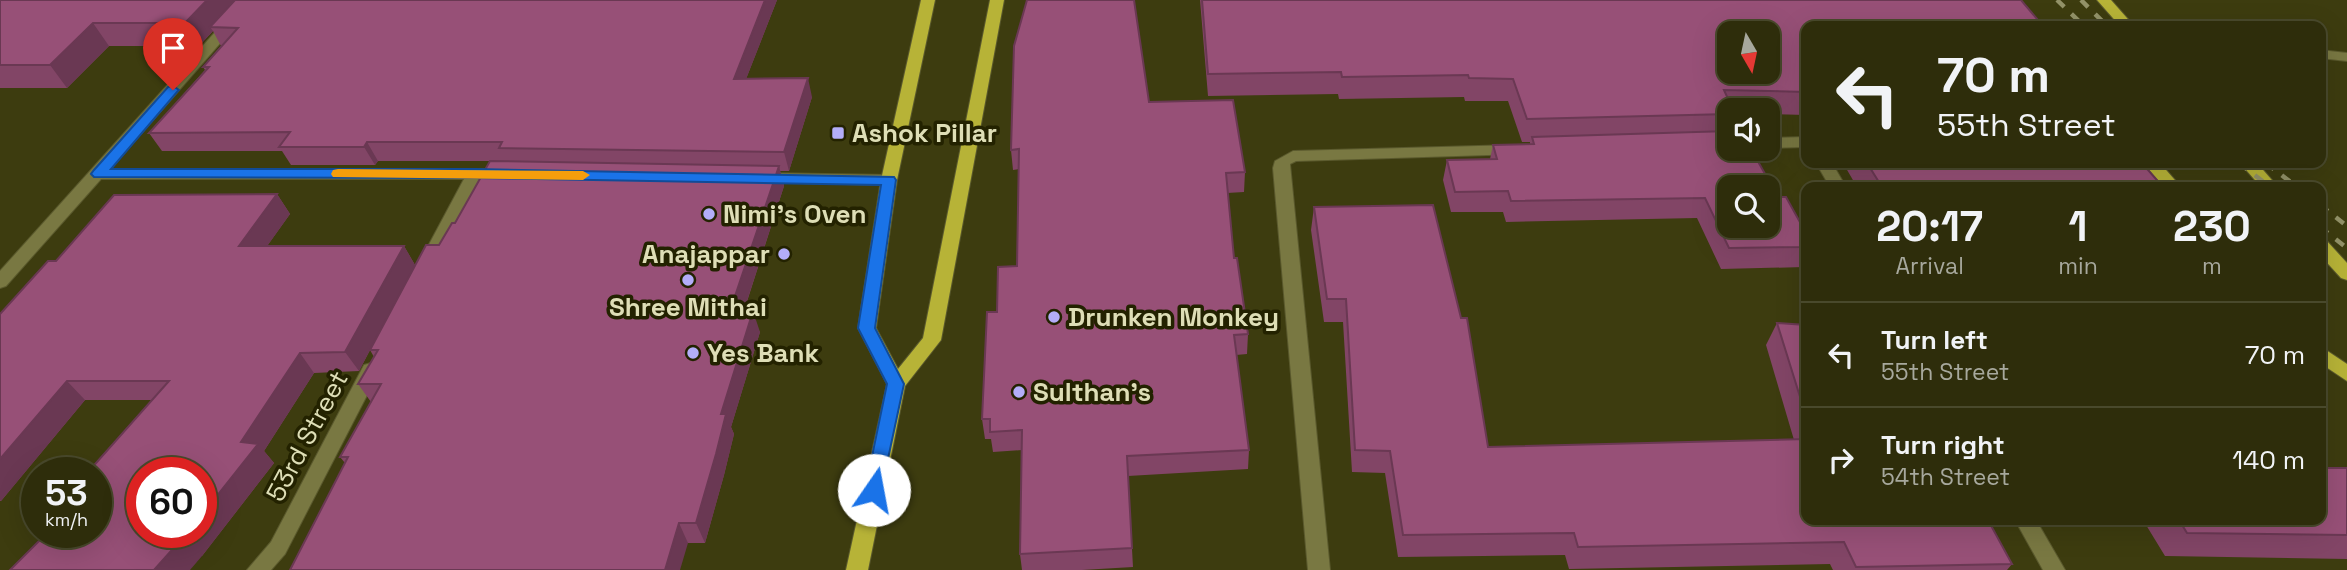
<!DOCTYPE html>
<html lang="en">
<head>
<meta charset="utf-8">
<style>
	:root { --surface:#2e2d0b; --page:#363514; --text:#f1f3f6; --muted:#a7a89d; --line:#49492c }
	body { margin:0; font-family:"Space Grotesk",sans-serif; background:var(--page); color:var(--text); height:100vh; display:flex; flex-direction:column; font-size:26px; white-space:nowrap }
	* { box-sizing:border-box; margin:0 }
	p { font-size:23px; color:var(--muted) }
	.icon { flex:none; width:38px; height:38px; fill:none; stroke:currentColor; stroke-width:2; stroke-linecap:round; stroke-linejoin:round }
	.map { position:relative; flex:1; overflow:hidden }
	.sheet { position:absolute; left:1801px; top:182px; width:525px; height:343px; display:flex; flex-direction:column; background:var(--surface); border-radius:14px; box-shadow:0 7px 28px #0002,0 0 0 2px var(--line) }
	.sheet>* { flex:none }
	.guide { position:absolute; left:1801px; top:21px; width:525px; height:147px; border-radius:14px; box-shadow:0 7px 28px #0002,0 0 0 2px var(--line); background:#2e2d0b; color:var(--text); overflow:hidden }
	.needle { width:46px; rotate:171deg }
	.tools { position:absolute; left:1717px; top:21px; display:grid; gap:14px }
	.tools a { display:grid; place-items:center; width:63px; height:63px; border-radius:14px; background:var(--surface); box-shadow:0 7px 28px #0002,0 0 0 2px var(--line); font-size:35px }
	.speed { position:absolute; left:21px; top:457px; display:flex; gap:14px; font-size:35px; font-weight:700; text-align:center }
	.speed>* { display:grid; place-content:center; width:91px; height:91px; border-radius:50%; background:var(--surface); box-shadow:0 7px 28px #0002,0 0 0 2px var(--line); line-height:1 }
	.speed small { font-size:18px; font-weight:400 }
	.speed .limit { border:10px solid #d22; background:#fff; color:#111 }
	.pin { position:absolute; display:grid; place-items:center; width:60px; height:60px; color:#fff; margin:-72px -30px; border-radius:50% 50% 50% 0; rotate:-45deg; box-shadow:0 0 7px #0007 }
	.pin .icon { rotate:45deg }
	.me { position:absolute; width:77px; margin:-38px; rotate:12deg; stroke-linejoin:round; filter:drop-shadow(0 0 5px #0008) }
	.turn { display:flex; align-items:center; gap:24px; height:147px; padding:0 21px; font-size:32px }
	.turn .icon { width:91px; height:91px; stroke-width:2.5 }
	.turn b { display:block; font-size:49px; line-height:60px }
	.eta { display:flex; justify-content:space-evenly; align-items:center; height:119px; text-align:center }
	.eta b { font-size:42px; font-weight:600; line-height:49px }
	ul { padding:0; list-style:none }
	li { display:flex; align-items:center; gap:21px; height:105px; padding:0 21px; border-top:2px solid var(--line) }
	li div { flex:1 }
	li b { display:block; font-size:26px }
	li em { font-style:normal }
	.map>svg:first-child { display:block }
</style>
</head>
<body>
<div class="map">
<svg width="2347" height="570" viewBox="0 0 2347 570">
	<rect width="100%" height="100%" fill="#3d3c0f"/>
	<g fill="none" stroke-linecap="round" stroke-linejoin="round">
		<g stroke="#5a592d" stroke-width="2">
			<path id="minor" d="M244 0H258L110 169H505L513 174 511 178 480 179 436 265 427 271 418 265 464 179H101L6 286 0 288V271Z
				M2129 22 2136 26H2120L2122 23Z
				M2320 50 2347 53V61L2320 58Z
				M1806 137V147L1768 148V138Z
				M1515 145 1521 146 1523 150 1521 154 1296 161 1290 164 1330 570H1308L1273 168 1275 161 1293 151Z
				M1816 163H1832L1846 187H1830Z
				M760 173 889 175 897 180 889 185 754 182 752 178 754 174Z
				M371 363 378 365 380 370 285 554 271 570H247L271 542 364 365Z
				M2015 520H2036L2065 570H2043Z"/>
		</g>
		<g stroke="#5a592d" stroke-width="2">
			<path id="major" d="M921 0H935L897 180 876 328 898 369 923 338 990 0H1004L941 340 905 386 868 570H846L887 384 858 328 881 180Z
				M2097 0H2111L2134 26H2120Z
				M2143 163H2160L2181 187H2164Z
				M2240 163H2257L2278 187H2261Z
				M2320 238 2326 240 2347 263V280L2341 278 2320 255Z
				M2320 346 2347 364V381L2320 363Z"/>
		</g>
		<use href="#minor" fill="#797842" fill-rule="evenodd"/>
		<use href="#major" fill="#b7b337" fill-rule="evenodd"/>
		<path stroke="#939268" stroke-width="4.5" stroke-dasharray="10 10" stroke-linecap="butt" d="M2057 0 2084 26
			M2081 0 2107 26
			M2239 163 2270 187
			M2266 163 2297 187
			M2320 205 2347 226
			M2320 227 2347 248"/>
	</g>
	<path fill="#824566" d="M0 0H777L746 79 812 97 789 171H780L784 186 744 311 760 332 731 427 734 434 724 475 705 543H688L345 463 340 457 371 402 358 384 374 357 370 350 359 371 314 373 264 451 274 463 202 556 96 532 151 400H85L1 501H0V314L56 261 277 194 290 214 267 246H404L415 265 439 245 455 223 505 162V161H378L375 165H291L282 151H162L149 133 205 70 203 67 221 46 213 31 199 46H109L67 88H0Z
		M1200 0H2021L1806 26V115L1768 114V110H1729V127L1727 131 1806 233V263L1804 267 1721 269 1697 218 1506 222 1503 212H1451L1443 180 1447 160 1490 159 1493 145 1530 144V142H1522L1508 101H1465L1464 97 1339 99 1338 94 1208 96Z
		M1149 102 1245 172 1244 192 1227 193 1234 258 1248 334 1247 354 1236 355 1249 450 1248 469 1128 476 1133 567 1082 570H1022L1020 554 1022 450 993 452 991 439H985L982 419 997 312 1017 266 1019 169 1013 170 1011 150Z
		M1843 163H2142L2163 187H1857Z
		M1314 207 1488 447 1794 440 1766 345 1777 323 1806 325V520L2012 564 2007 570H1833L1830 564 1569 569 1565 555 1398 557 1385 473 1352 472 1343 322H1324L1311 230Z
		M2327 468H2347V559L2165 556 2143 520H2320Z"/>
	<path fill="#6a3853" d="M207 0H242L210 27 213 31 199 46 185 23Z
		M765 0H777L739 97 734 79Z
		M93 23 109 46 67 88 50 65Z
		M808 78 812 97 789 171 784 152Z
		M367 142 378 161 375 165 364 147Z
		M779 166 784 186 737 332 730 311Z
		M277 194 290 214 253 266 239 246Z
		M404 246 415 265 359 371 345 352Z
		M753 311 760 332 731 427 734 434 724 475 705 543 696 523 721 414Z
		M300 353 314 373 264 451 274 463 202 556 190 570H154L188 532H201V516L241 442Z
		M67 381 85 400 1 501 0 500V459Z
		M679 523 688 543 680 570H665Z"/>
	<path fill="#975077" stroke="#6a3853" stroke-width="2" fill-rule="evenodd" d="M0 0H207L185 23H93L50 65H0Z
		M235 0H765L734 79 808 78 784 152 499 148 502 142H367L364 147H279L290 132 149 133 209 67H203L238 28 210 27Z
		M1027 0H1134L1149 102 1233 100 1245 172 1226 173 1234 258H1237L1248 334 1234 335 1249 450 1127 456 1132 548 1020 554 1022 430 990 432V419H982L987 312H997L998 267 1017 266 1019 149 1011 150 1014 46Z
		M1202 0H2021L2043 26H1806V92L1724 90 1733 110H1729V114L1527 119 1513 79 1469 78 1468 75 1342 77 1341 72 1208 74ZM1729 33H1768V72H1729Z
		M1729 131V149H1751L1778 197H1786L1806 233V247L1729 248 1705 198 1511 201 1508 191 1455 192 1447 160 1497 159 1493 145 1534 144 1532 137ZM1729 187H1768V226H1729Z
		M490 161 779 166 730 311H753L721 414H726L716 454 696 523H679L665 570H290L348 457H340L381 384H358L378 350H370L426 245H439L452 223H455Z
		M1867 163H2142L2163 187H1882Z
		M277 194 239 246H404L345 352 300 353 241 442 258 444 201 516V472H142V532H188L154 570H10L48 532H96V472H88L169 381H67L0 459V314L48 261H56L114 195Z
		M1433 205 1461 318H1467L1488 447 1806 439V520H1988L2012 564 1856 567 1844 542 1578 547 1574 533 1403 535 1390 451 1355 450 1346 299H1327L1314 207Z
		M1777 323 1806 325V416Z
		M2320 460 2327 468H2347V535L2187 533 2179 520H2320Z"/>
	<path fill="#1a73e8" stroke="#114b97" stroke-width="2" d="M173 86 179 90 177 92 111 169H475L894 177 896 180 875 328 904 384 880 496 874 498 867 496 865 490 887 384 858 328 881 185 475 178 94 177 91 174 94 170 168 87Z"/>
	<path fill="#f59e0b" d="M338 169 583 171 590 175 583 180 333 177 331 174 333 170Z"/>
	<g fill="#b3adf9" stroke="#232200" stroke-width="2.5">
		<rect x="831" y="126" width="14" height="14" rx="3.5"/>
		<circle cx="709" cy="214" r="7"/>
		<circle cx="784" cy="254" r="7"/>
		<circle cx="688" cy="280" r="7"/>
		<circle cx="1054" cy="317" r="7"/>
		<circle cx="693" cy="353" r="7"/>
		<circle cx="1019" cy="392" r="7"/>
	</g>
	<g text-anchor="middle" stroke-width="7" stroke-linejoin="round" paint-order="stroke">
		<g font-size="26" font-weight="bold" fill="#dedeb6" stroke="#232200" text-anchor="start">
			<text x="852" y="142">Ashok Pillar</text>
			<text x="723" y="223">Nimi's Oven</text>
			<text x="770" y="263" text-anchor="end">Anajappar</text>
			<text x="688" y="316" text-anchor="middle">Shree Mithai</text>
			<text x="1068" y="326">Drunken Monkey</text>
			<text x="707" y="362">Yes Bank</text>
			<text x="1033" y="401">Sulthan's</text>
		</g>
		<g font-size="26" fill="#dedeb6" stroke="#232200">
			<text transform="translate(307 436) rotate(-62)" y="9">53rd Street</text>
		</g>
	</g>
</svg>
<div class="tools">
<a><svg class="needle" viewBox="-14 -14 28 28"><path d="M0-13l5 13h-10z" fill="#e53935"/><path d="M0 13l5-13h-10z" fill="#a7a89d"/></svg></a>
<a><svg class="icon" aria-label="sound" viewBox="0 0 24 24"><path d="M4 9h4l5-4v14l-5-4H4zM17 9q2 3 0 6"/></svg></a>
<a><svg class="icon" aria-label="search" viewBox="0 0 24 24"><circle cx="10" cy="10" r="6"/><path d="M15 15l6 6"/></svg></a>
</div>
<div class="speed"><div>53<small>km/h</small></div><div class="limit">60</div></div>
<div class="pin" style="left:173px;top:90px;background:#d93025"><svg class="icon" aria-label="arrive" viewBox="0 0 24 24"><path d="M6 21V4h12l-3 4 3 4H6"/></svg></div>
<svg class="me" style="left:874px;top:490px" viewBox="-20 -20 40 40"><circle r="19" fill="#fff"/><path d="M0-13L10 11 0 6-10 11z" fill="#1a73e8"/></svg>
<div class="guide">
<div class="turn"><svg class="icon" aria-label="left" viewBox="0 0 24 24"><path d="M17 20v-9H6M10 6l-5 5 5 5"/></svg><div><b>70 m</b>55th Street</div></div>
</div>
<section class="sheet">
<div class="eta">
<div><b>20:17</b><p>Arrival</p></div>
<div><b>1</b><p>min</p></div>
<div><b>230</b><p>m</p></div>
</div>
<ul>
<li><svg class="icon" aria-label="left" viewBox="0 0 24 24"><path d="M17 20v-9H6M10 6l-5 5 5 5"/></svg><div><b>Turn left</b><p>55th Street</p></div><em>70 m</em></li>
<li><svg class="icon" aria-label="right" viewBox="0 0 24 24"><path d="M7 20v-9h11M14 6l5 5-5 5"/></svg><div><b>Turn right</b><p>54th Street</p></div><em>140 m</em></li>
</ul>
</section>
</div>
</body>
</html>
